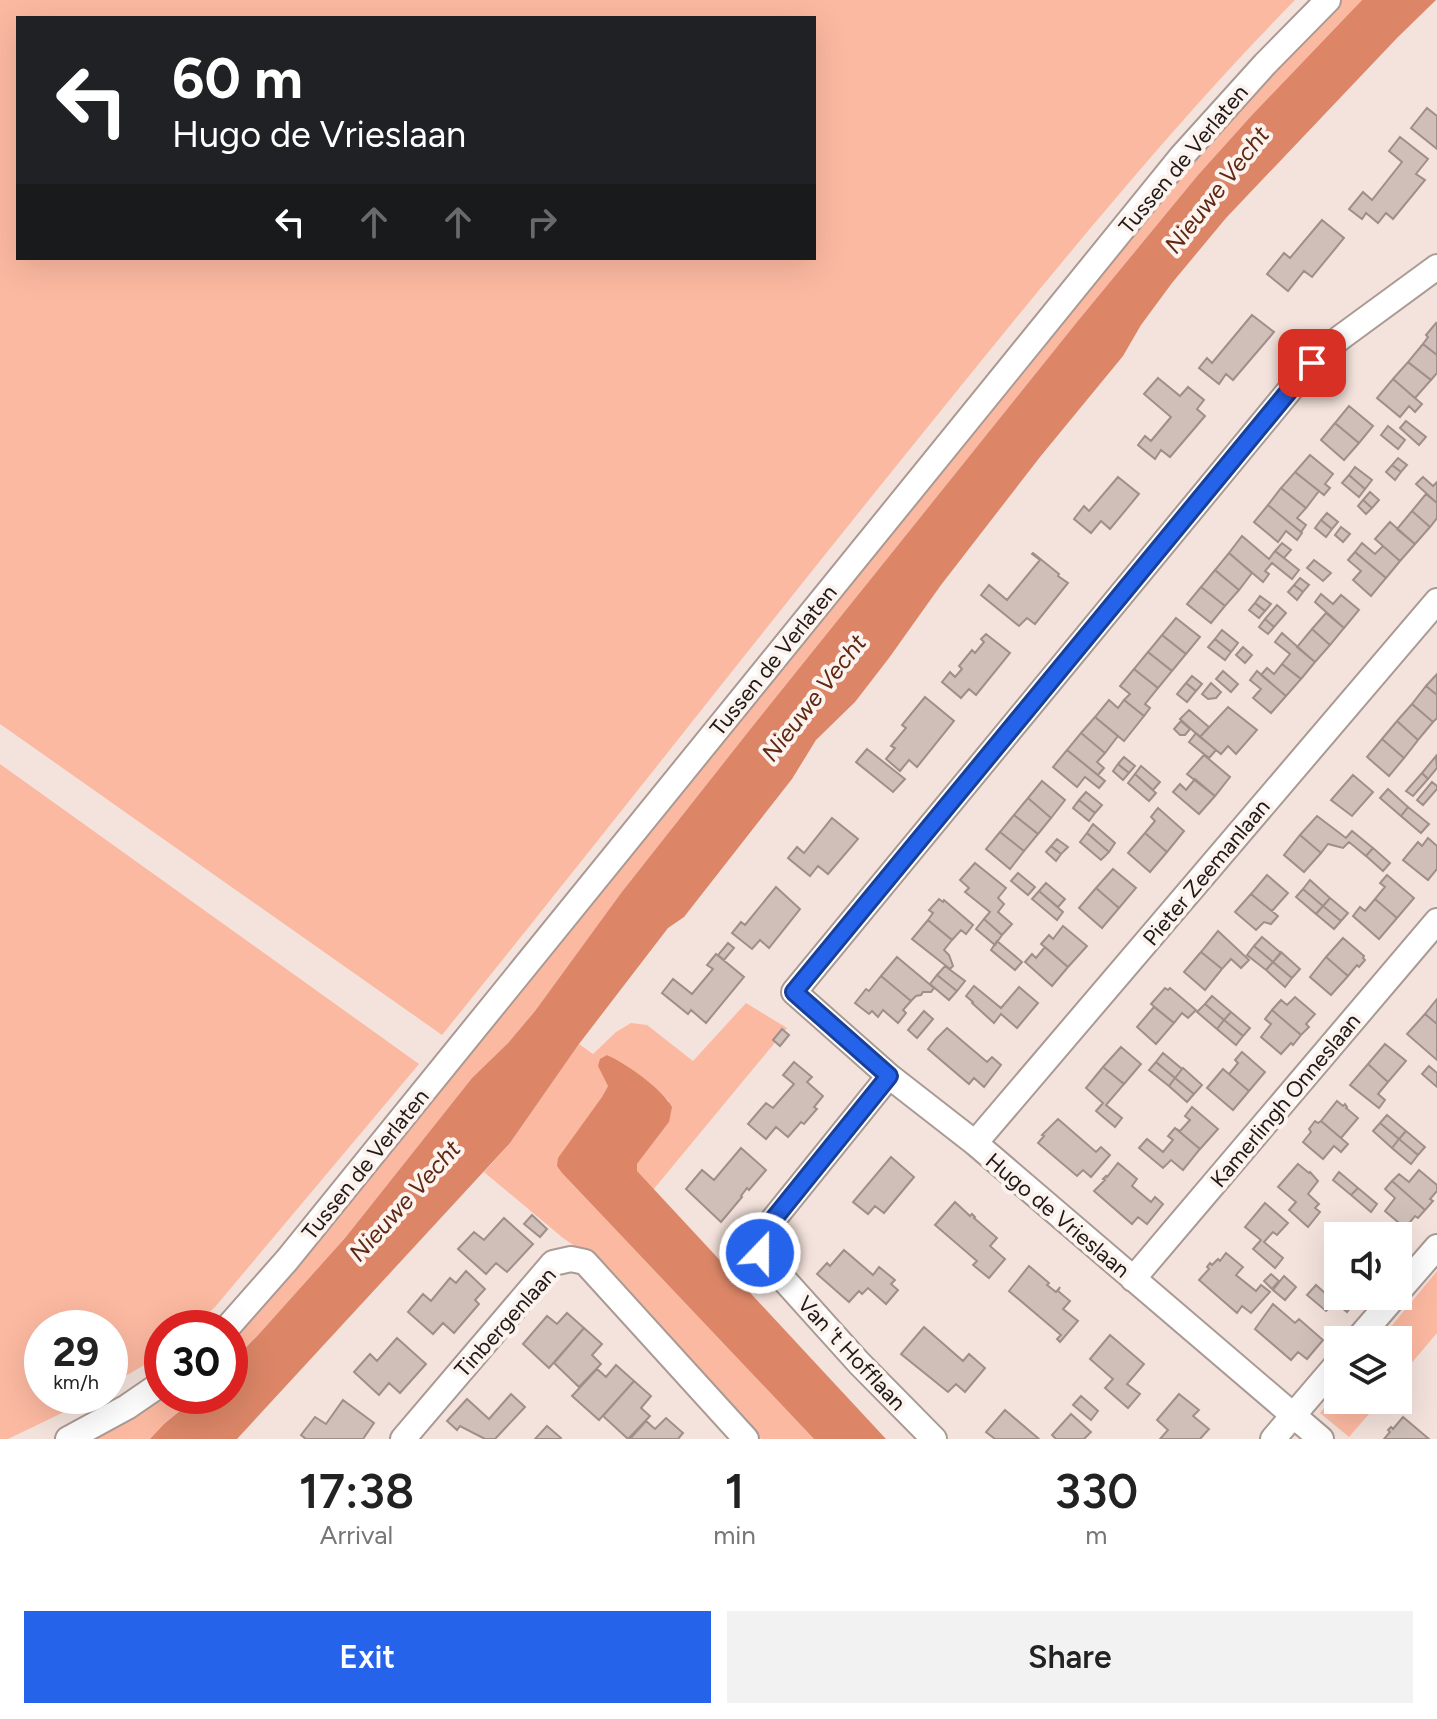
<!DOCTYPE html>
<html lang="en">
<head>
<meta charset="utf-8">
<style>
	:root { --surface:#fff; --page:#f2f2f2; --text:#222; --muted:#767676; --accent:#2563eb }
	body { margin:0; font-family:Figtree,sans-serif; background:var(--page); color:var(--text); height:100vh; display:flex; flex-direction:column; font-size:30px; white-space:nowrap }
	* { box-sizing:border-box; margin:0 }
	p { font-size:26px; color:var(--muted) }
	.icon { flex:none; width:44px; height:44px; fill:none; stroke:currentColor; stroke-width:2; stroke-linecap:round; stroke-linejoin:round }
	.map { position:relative; height:1439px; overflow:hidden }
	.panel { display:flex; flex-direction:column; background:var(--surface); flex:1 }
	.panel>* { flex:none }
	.guide { position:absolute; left:16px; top:16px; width:800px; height:244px; border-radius:0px; box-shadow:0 8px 32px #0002; background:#202124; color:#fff; overflow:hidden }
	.buttons { position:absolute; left:1324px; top:1222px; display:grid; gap:16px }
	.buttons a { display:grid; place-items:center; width:88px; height:88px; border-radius:0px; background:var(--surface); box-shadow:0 8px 32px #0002; font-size:40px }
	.speed { position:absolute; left:24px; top:1310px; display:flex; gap:16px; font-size:40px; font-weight:700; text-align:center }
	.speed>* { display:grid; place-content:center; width:104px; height:104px; border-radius:50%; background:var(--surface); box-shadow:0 8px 32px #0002; line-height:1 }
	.speed small { font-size:20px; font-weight:400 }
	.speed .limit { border:12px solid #d22; background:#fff; color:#111 }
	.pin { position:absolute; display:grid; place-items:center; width:68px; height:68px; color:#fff; margin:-34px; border-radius:16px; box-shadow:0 4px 12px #0006 }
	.me { position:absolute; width:88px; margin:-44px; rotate:22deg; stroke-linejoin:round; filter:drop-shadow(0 0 6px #0008) }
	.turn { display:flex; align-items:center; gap:28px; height:168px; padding:0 24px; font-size:36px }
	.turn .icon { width:104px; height:104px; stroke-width:2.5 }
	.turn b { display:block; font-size:56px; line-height:68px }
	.lanes { display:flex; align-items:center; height:76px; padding:0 24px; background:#0003; justify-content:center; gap:40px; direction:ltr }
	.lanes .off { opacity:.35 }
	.eta { display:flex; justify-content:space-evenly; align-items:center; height:136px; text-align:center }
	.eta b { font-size:48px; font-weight:600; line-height:56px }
	.button { display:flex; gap:16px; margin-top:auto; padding:16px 24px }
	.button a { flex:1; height:92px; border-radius:0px; background:var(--accent); color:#fff; font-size:32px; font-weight:600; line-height:92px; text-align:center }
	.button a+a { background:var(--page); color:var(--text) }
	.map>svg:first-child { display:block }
</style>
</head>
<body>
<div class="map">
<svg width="1437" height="1439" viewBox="0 0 1437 1439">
	<rect width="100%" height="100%" fill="#f4e3dc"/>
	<path fill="#fcb9a1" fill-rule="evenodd" d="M0 0H1295C1174 123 1065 258 956 392 783 605 615 821 442 1035L0 724ZM814 18V258H18V18Z
		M1337 0H1362L1252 115 1198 175 1077 322 752 727 621 893 535 1011 508 1043 472 1078 345 1238 259 1334 230 1364V1334L1149 211Z
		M0 764 419 1064 215 1307 192 1328H162V1354L160 1356 110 1385V1328H42V1396H90L62 1413 8 1439H0Z
		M746 1003 787 1028 653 1190 636 1171 637 1164 669 1122V1101C650 1084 631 1065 607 1055L608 1086 562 1173 814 1439H761L598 1262 563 1238 484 1172 510 1143 579 1044 593 1054 616 1032 631 1023 647 1025 693 1061Z
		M1437 1271V1333L1398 1379V1340H1380Z
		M1338 1391V1400H1381L1349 1437 1320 1413Z
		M162 1396H198L164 1424 150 1439H89Z"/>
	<path fill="#dc8667" d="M1362 0H1436L1397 38 1226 218 1172 283 1141 325 1123 356 1040 457 941 585 889 658 855 702 816 740 792 779 684 917 668 928 579 1044 510 1143 237 1439H150L164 1424 198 1396H230V1364L259 1334 345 1238 472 1078 508 1043 535 1011 621 893 752 727 1077 322 1198 175 1252 115Z
		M607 1055C626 1063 662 1089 672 1107L669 1122 637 1164V1171L886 1439H814L562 1173 557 1166 558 1158 602 1097 608 1086 598 1066 600 1059Z"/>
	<path fill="#d0bfb9" stroke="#9f8e89" stroke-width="2" d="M1427 108 1437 116V149L1411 128Z
		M1400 137 1428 159 1416 174 1425 180 1393 219 1386 213 1378 223 1366 213 1362 219 1349 209 1363 192 1372 200 1402 162 1389 151Z
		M1322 220 1344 238 1312 277 1304 271 1288 291 1267 274 1284 253 1290 258Z
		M1252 315 1274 332 1233 380 1226 374 1219 384 1199 368 1207 358 1212 363Z
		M1436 323 1437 325V355L1423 344 1428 337 1426 335Z
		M1423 344 1437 355V373L1431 380 1408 362Z
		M1408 362 1431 380 1415 398 1393 379Z
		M1158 378 1180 396 1188 387 1204 400 1197 409 1205 416 1170 457 1161 450 1155 459 1138 445 1145 436 1151 441 1171 417 1144 394Z
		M1393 379 1422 404 1415 412 1409 406 1400 417 1377 398Z
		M1349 406 1373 426 1359 443 1335 423Z
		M1406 421 1426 437 1419 445 1400 428Z
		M1335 423 1359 443 1344 460 1321 440Z
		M1388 426 1405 440 1398 449 1381 435Z
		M1310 455 1333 474 1325 484 1330 488 1324 495 1295 472Z
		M1398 458 1407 465 1401 472 1392 465Z
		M1392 465 1401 472 1395 480 1386 472Z
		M1355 467 1372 480 1365 489 1349 475Z
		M1295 472 1319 491 1306 508 1281 488Z
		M1349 475 1365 489 1359 497 1342 483Z
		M1118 477 1139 494 1110 529 1101 521 1091 533 1074 519 1084 506 1089 511Z
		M1423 477 1433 486 1437 482V503L1416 484Z
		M1281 488 1306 508 1297 518 1306 525 1301 532 1268 505Z
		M1370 492 1379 500 1372 508 1363 500Z
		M1426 494 1437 503V518L1430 527 1412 511Z
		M1363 500 1372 508 1366 514 1358 506Z
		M1268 505 1302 533 1297 540 1286 531 1278 542 1254 522Z
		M1412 511 1430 527 1415 544 1397 529Z
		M1327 513 1338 522 1332 529 1321 520Z
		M1321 520 1332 529 1326 537 1315 528Z
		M1390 522 1415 544 1400 561 1375 539Z
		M1341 527 1350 534 1343 542 1335 535Z
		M1242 536 1269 559 1275 551 1299 570 1292 579 1272 563 1265 571 1269 574 1263 582 1229 553Z
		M1282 543 1291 550 1284 558 1275 551Z
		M1362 543 1375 554 1383 546 1400 561 1386 578 1355 552Z
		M1355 552 1386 578 1371 596 1353 580 1361 571 1348 560Z
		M1033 553 1059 574 1058 576 1068 583 1035 624 1027 618 1019 626 981 595 989 585 1007 600 1040 560 1032 554Z
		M1229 553 1252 573 1239 590 1215 570Z
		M1314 560 1331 573 1323 581 1307 568Z
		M1215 570 1239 590 1225 606 1201 587Z
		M1300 578 1309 585 1303 592 1294 585Z
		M1294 585 1303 592 1297 600 1288 592Z
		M1201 587 1225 606 1211 623 1187 604Z
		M1321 594 1333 604 1341 595 1359 610 1344 628 1315 602Z
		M1260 596 1271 604 1265 611 1255 603Z
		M1255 603 1265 611 1259 618 1249 610Z
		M1277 605 1286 613 1274 627 1265 619Z
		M1326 613 1344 628 1330 645 1312 629Z
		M1176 618 1200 637 1186 654 1162 635Z
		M1265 619 1274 627 1268 634 1259 627Z
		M1312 629 1330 645 1315 662 1297 647Z
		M1222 630 1238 643 1231 652 1215 639Z
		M1282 633 1315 662 1301 679 1282 664 1290 654 1275 642Z
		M986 634 1010 653 976 695 969 689 961 698 942 682 950 672 955 677 962 669 959 666 972 650 975 653 984 642 981 639Z
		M1162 635 1186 654 1172 671 1148 652Z
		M1215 639 1231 652 1225 660 1208 647Z
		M1243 647 1252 655 1245 663 1236 655Z
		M1148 652 1172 671 1158 688 1134 669Z
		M1282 664 1301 679 1286 696 1261 675 1267 668 1274 674Z
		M1134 669 1158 688 1145 704 1150 708 1144 716 1124 700 1130 694 1120 686Z
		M1223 671 1238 684 1231 692 1216 679Z
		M1257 671 1286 696 1271 713 1253 698 1261 689 1250 680Z
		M1437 674V695L1426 686Z
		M1192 676 1202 684 1196 691 1186 683Z
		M1186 683 1196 691 1187 702 1177 694Z
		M1211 683 1221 692 1216 698 1208 699 1202 694Z
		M1426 686 1437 695V718L1433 722 1412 704Z
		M925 697 954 721 917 767 909 760 900 771 886 759 895 748 891 746 906 728 902 725Z
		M1109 700 1118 708 1124 700 1144 716 1124 741 1095 717Z
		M1412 704 1433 722 1418 740 1397 721Z
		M1228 707 1257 730 1236 754 1228 746 1221 754 1200 737Z
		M1189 710 1209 727 1200 737 1180 719Z
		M1095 717 1118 736 1105 753 1081 733Z
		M1181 721 1190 729 1185 735H1180L1174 729Z
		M1397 721 1418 740 1404 758 1382 739Z
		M1081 733 1105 753 1097 762 1104 768 1098 775 1067 750Z
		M1196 733 1216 750 1209 758 1189 742Z
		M1382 739 1404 758 1389 776 1367 757Z
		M867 749 905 779 893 792 856 762Z
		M1067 750 1105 781 1099 788 1085 777 1077 787 1053 767Z
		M1204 755 1230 777 1215 796 1187 774Z
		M1436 756 1437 768 1428 779 1422 773Z
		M1124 757 1135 766 1129 773 1118 764Z
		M1118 764 1129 773 1123 780 1113 771Z
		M1141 766 1160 782 1153 790 1135 774Z
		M1422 773 1428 779 1413 796 1406 791Z
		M1135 774 1156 793 1149 801 1128 783Z
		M1353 775 1373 792 1352 816 1331 800Z
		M1195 779 1215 796 1199 814 1173 792 1180 784 1186 790Z
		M1042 781 1065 800 1051 818 1028 798Z
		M1432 782 1437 786V789L1423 805 1417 800Z
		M1388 789 1408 807 1401 816 1380 798Z
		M1086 792 1102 805 1095 813 1079 800Z
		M1028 798 1051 818 1038 834 1014 815Z
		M1079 800 1095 813 1089 821 1073 808Z
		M1408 807 1429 824 1421 833 1401 816Z
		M1158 808 1184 831 1167 852 1145 833 1155 821 1151 817Z
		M1014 815 1038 834 1024 851 1000 832Z
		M1317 816 1346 838 1352 831 1373 848 1366 856 1349 842 1343 848 1328 844 1321 853 1300 835Z
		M832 818 858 839 828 874 818 866 810 876 788 858 797 847 804 853Z
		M1093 824 1115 843 1109 852 1087 833Z
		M1000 832 1024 851 1010 869 986 849Z
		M1087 833 1109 852 1101 860 1080 842Z
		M1145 833 1167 852 1150 872 1128 853Z
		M1300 835 1321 853 1304 872 1284 855Z
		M1428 838 1437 846V869L1428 880 1403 860 1418 842 1422 846Z
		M1057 839 1068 847 1061 854 1051 846Z
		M1051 846 1061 854 1056 861 1046 852Z
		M1373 848 1390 863 1383 871 1366 856Z
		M975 863 1006 888 998 898 1004 904 998 912 1012 924 1002 935 984 919 990 912 965 892 969 888 960 880Z
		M1113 869 1136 888 1119 908 1096 888Z
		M1018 873 1035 887 1028 895 1011 881Z
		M1267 875 1288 893 1272 911 1251 894Z
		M1387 875 1414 898 1397 918 1375 899 1385 887 1380 883Z
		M1310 880 1330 898 1323 906 1303 889Z
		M1046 883 1065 899 1058 907 1039 891Z
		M776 887 800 909 769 948 760 940 752 949 732 933 741 922 745 925Z
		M1096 888 1119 908 1102 928 1079 908Z
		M1303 889 1323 906 1316 914 1296 897Z
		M1039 891 1063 912 1057 920 1032 899Z
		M1251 894 1278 916 1271 924 1264 922 1256 930 1235 912Z
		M1330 898 1348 913 1341 921 1323 906Z
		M939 899 943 902 944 900 973 925 966 934 961 930 952 940 928 920 933 913 929 910Z
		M1375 899 1397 918 1379 939 1353 916 1360 907 1365 911Z
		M1323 906 1341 921 1334 929 1316 914Z
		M984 919 1002 935 995 945 976 929Z
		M928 920 952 940 944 950 949 955 953 966 950 969 912 939Z
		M1063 926 1087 946 1068 967 1041 944 1049 935 1053 939Z
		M1218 931 1249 960 1241 968 1231 959 1222 969 1201 952Z
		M1262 937 1281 953 1273 962 1254 946Z
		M1343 938 1364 956 1363 958 1365 960 1359 967 1357 965 1348 976 1326 957Z
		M997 941 1022 962 1015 970 991 950Z
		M728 943 734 948 724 960 718 955Z
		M1254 946 1273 962 1266 970 1247 955Z
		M1045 947 1068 967 1052 986 1025 962 1032 954 1036 958Z
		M1201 952 1222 969 1205 990 1184 972Z
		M1281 952 1300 969 1292 978 1273 962Z
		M716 954 744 977 706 1023 691 1010 688 1014 662 993 673 979 692 994 713 969 707 965Z
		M897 957 934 988 931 992H923L921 995 916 996 911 1001 881 976Z
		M1326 957 1348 976 1331 995 1310 977Z
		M1273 962 1292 978 1285 987 1266 970Z
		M945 966 965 981 957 991 937 975Z
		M937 975 957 991 949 1000 930 984Z
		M881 976 911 1001 903 1010 906 1013 898 1023 883 1010 878 1017 872 1011 869 1014 855 1003 866 989 869 991Z
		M974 986 1001 1008 1019 987 1038 1003 1017 1028 1001 1014 994 1023 972 1003 973 1002 966 996Z
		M1165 988 1168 990 1170 988 1196 1010 1188 1018 1182 1013 1174 1023 1151 1004Z
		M1212 996 1231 1012 1224 1020 1205 1004Z
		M1295 997 1315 1014 1306 1024 1309 1027 1301 1035 1272 1010 1281 1000 1287 1005Z
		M1437 999V1024L1425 1014Z
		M1205 1004 1224 1020 1217 1029 1197 1012Z
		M1154 1007 1174 1023 1156 1044 1137 1027Z
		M1272 1010 1301 1035 1293 1045 1291 1043 1281 1054 1261 1037 1271 1024 1265 1019Z
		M924 1011 933 1019 917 1038 908 1030Z
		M1231 1012 1250 1028 1243 1036 1224 1020Z
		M1425 1014 1437 1024V1060L1407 1034Z
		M1224 1020 1243 1036 1236 1045 1217 1029Z
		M947 1028 987 1062 992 1057 1001 1065 984 1087 974 1078 969 1084 928 1049 936 1039Z
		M782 1029 789 1035 780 1046 773 1040Z
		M1385 1044 1406 1061 1388 1082 1368 1064Z
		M1121 1047 1141 1064 1124 1084 1103 1067Z
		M1242 1052 1265 1072 1249 1091 1229 1074 1238 1063 1235 1060Z
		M1163 1053 1182 1069 1175 1078 1156 1062Z
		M794 1062 812 1077 807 1082 823 1096 814 1107 817 1109 804 1124 801 1122 788 1137 776 1127 766 1139 748 1124 766 1103 773 1108 794 1084 783 1075Z
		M1156 1062 1175 1078 1169 1086 1149 1070Z
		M1368 1064 1388 1082 1378 1094 1385 1100 1379 1108 1350 1085Z
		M1429 1066 1437 1073V1087L1422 1074Z
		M1103 1067 1124 1084 1106 1105 1122 1118 1115 1127 1096 1111 1103 1103 1086 1088Z
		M1183 1068 1202 1085 1194 1094 1175 1078Z
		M1223 1069 1249 1091 1233 1110 1207 1088Z
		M1175 1078 1194 1094 1187 1102 1169 1086Z
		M1337 1101 1343 1106 1345 1104 1347 1107 1346 1108 1358 1118 1341 1138 1321 1121Z
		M1192 1107 1218 1129 1200 1149 1175 1128 1180 1131 1190 1120 1185 1116Z
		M1387 1115 1406 1131 1399 1139 1380 1123Z
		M1058 1119 1096 1152 1101 1147 1110 1155 1091 1177 1083 1170 1077 1176 1038 1143 1044 1136 1042 1135Z
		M1315 1121 1318 1123 1321 1121 1348 1144 1341 1152 1334 1146 1323 1159 1303 1142 1311 1132 1309 1129Z
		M1380 1123 1399 1139 1392 1148 1373 1131Z
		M1175 1128 1200 1149 1183 1170 1171 1160 1163 1168 1139 1148 1147 1139 1163 1152 1173 1140 1168 1136Z
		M1406 1131 1425 1147 1418 1155 1399 1139Z
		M1399 1139 1418 1155 1411 1164 1392 1148Z
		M741 1148 766 1170 749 1190 747 1188 741 1196 742 1197 721 1222 686 1189 702 1170 714 1180Z
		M891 1157 914 1177 884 1213 875 1206 868 1214 853 1202Z
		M1118 1163 1137 1179 1132 1186 1151 1202 1155 1197 1163 1204 1147 1224 1138 1217 1132 1224 1094 1191 1105 1180 1103 1179 1106 1176 1107 1177Z
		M1298 1164 1309 1173 1310 1172 1318 1181 1308 1194 1319 1204 1315 1208 1320 1212 1308 1227 1289 1210 1296 1202 1278 1187Z
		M1419 1170 1437 1185V1191L1430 1199 1433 1201 1425 1210 1392 1181 1399 1174 1409 1182Z
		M1339 1172 1358 1188 1351 1195 1333 1180Z
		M1392 1181 1425 1210 1418 1218 1415 1216 1405 1228 1385 1211 1395 1198 1385 1189Z
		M1358 1188 1377 1204 1371 1212 1351 1195Z
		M955 1202 970 1216 972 1214 975 1217 974 1218 997 1238 990 1246 1005 1259 989 1278 973 1265 977 1261 935 1225Z
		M1265 1203 1288 1223 1277 1235 1273 1232 1264 1242 1283 1258 1275 1268 1253 1249 1261 1240 1245 1227Z
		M532 1215 547 1229 540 1237 524 1224Z
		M504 1218 533 1244 507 1272 496 1263 486 1274 458 1249 474 1232 484 1240Z
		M844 1250 873 1275 879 1267 895 1280 891 1284 898 1290 886 1304 868 1288 862 1294 859 1291 849 1302 817 1274 827 1263 830 1266Z
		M1226 1253 1243 1267 1236 1275 1256 1291 1261 1285 1270 1292 1251 1313 1242 1306 1237 1313 1199 1280 1209 1269 1207 1267 1210 1263 1212 1265 1218 1259 1220 1261Z
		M1029 1266 1049 1283 1047 1285 1056 1292 1060 1287 1058 1291 1070 1301 1063 1309 1078 1321 1060 1342 1057 1339 1061 1335 1009 1291Z
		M466 1271 485 1289 475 1300 479 1304 454 1333 443 1323 433 1334 408 1312 423 1294 431 1301 450 1278 456 1283Z
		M1271 1274 1279 1281 1272 1289 1264 1281Z
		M1284 1276 1296 1287 1285 1300 1273 1290Z
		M1338 1282V1296H1360L1347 1312 1335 1302 1326 1311 1307 1295 1316 1285 1327 1295Z
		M1273 1304 1295 1323 1299 1319 1323 1340 1307 1359 1298 1352 1291 1360 1255 1329Z
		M567 1313 584 1328 549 1368 523 1344 547 1316 557 1324Z
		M924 1327 963 1361 969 1354 985 1368 965 1392 956 1384 948 1392 901 1354Z
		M584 1328 602 1344 592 1355 601 1364 579 1387 554 1363Z
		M1110 1335 1144 1364 1127 1384 1140 1394 1128 1408 1105 1388 1113 1379 1090 1359Z
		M397 1338 426 1364 400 1393 389 1383 379 1395 354 1372 370 1354 377 1361Z
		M616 1365 634 1381 599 1420 572 1396 597 1369 606 1377Z
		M634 1381 651 1396 641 1408 650 1416 628 1439 603 1416Z
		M511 1394 525 1407 495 1439H485L460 1426 457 1430 447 1421 467 1399 489 1419Z
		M1179 1394 1199 1410 1193 1416 1209 1429 1200 1439H1160L1168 1430 1157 1420Z
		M1081 1396 1098 1411 1091 1420 1073 1405Z
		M343 1400 374 1423 363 1439H306L301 1435 315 1417 326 1424Z
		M1005 1410 1039 1439H995L986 1432Z
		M1071 1414 1091 1432 1084 1439H1056L1052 1435Z
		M1403 1417 1429 1439H1384L1390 1432 1388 1430 1391 1427 1393 1429Z
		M666 1418 683 1433 678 1439H630L646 1421 655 1429Z
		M547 1426 561 1438 560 1439H535Z"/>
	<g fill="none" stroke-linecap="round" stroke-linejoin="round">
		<g stroke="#aa9a94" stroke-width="28">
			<path id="minor" d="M889 1076 760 1236V1253L859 1363 934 1439
				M975 1143 1437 601
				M1133 1279 1437 921
				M1398 1292 1437 1247
				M227 1328 287 1260 1181 157 1265 64 1328 0
				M1357 1340 1395 1296
				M68 1439 127 1407 162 1383
				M403 1439 553 1263 571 1259 585 1262 746 1439
				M1273 1439 1338 1363
				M1321 1439 975 1143 889 1076 794 992 1312 363 1340 338 1437 267"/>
		</g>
		<use href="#minor" stroke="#fff" stroke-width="24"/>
	</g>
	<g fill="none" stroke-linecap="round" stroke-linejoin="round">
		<g stroke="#184099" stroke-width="20">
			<path id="route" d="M760 1253V1236L889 1076 794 992 1312 363"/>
		</g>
		<use href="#route" stroke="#2563eb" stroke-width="14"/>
	</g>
	<g text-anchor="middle" stroke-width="8" stroke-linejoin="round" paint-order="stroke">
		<g font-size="22" fill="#1f1917" stroke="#fcf2ee">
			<text transform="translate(1183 159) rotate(-50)" y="8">Tussen de Verlaten</text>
			<text transform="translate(773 660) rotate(-51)" y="8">Tussen de Verlaten</text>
			<text transform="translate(1206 872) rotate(-50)" y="8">Pieter Zeemanlaan</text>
			<text transform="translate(1285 1100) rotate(-50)" y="8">Kamerlingh Onneslaan</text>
			<text transform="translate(365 1164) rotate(-51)" y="8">Tussen de Verlaten</text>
			<text transform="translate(1058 1215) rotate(40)" y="8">Hugo de Vrieslaan</text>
			<text transform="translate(505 1322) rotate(-48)" y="8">Tinbergenlaan</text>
			<text transform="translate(852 1353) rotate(47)" y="8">Van 't Hofflaan</text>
		</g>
		<g font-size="24" font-style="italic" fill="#5f2813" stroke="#fcf2ee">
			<text transform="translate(1217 190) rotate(-52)" y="8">Nieuwe Vecht</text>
			<text transform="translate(814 698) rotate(-52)" y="8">Nieuwe Vecht</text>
			<text transform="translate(405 1201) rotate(-48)" y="8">Nieuwe Vecht</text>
		</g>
	</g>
</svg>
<div class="buttons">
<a><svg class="icon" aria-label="sound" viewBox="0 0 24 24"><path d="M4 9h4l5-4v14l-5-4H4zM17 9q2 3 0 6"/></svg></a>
<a><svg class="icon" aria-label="layers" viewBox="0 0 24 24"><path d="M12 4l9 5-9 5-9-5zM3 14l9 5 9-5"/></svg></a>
</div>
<div class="speed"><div>29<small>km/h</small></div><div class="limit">30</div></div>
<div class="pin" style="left:1312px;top:363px;background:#d93025"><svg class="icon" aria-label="arrive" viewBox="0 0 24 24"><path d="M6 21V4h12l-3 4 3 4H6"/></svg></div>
<svg class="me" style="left:760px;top:1253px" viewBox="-20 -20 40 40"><circle r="17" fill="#2563eb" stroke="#fff" stroke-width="3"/><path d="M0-11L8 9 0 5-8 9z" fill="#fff"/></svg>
<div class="guide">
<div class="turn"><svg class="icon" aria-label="left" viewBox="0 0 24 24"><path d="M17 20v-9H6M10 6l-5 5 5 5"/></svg><div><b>60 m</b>Hugo de Vrieslaan</div></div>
<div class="lanes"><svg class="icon" aria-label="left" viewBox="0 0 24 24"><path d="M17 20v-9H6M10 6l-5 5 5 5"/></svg><svg class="icon off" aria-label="ahead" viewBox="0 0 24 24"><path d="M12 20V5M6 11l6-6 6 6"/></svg><svg class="icon off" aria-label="ahead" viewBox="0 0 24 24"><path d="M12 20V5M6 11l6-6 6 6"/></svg><svg class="icon off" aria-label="right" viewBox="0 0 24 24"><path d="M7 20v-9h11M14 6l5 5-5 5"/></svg></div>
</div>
</div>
<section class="panel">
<div class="eta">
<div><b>17:38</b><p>Arrival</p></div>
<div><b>1</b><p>min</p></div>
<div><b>330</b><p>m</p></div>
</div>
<div class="button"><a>Exit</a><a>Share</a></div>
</section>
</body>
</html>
